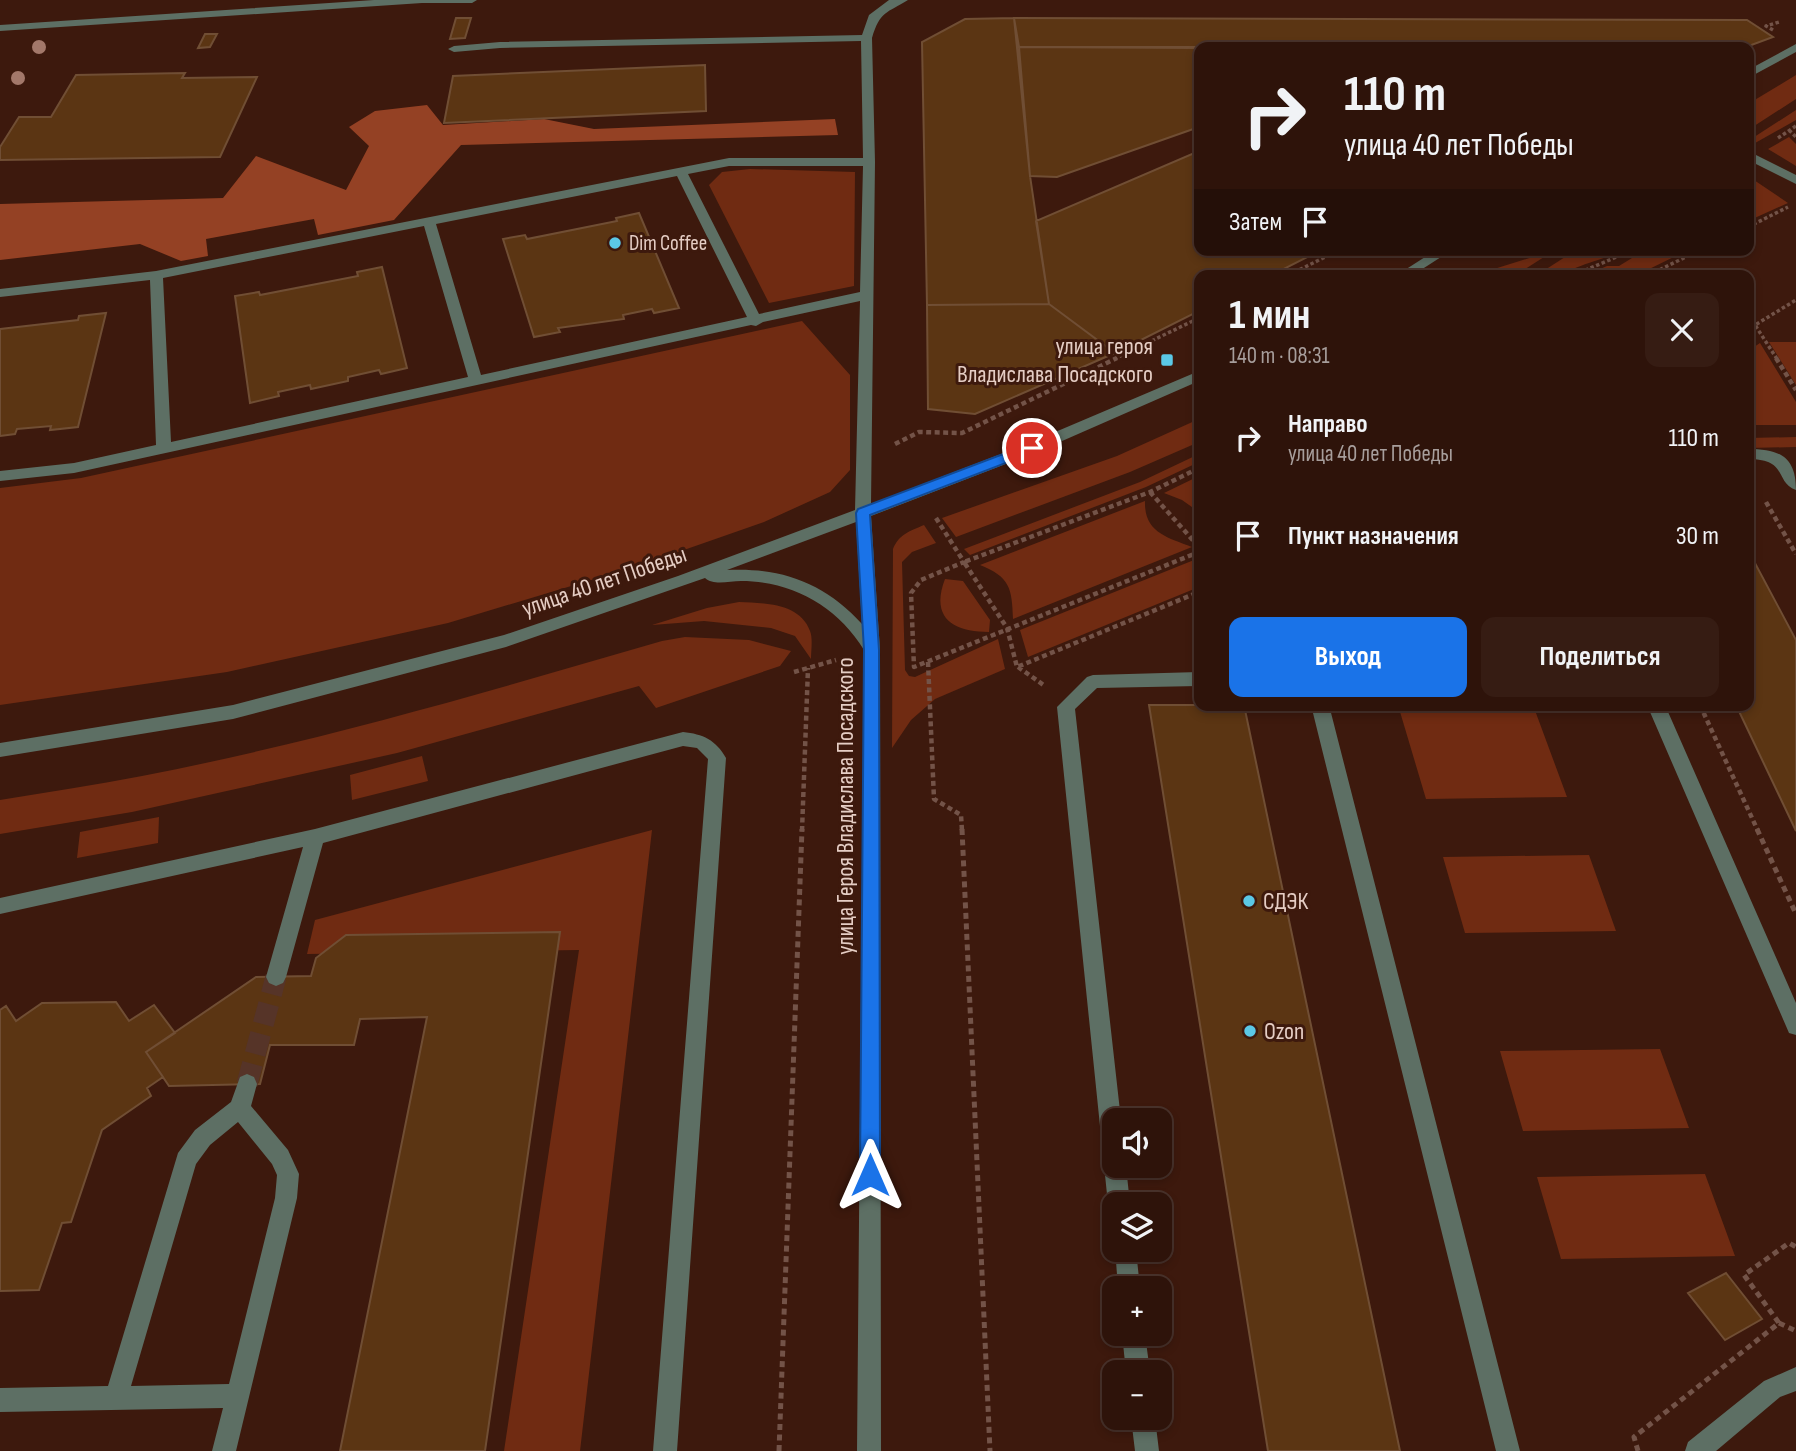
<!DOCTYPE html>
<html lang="ru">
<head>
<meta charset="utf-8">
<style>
	:root { --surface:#2e130a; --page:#361c13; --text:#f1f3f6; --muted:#a79e9c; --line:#49322b; --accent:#1a73e8 }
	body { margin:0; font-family:"Sofia Sans Condensed",sans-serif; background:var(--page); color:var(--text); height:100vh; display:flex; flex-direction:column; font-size:26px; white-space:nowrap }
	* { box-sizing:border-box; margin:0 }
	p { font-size:23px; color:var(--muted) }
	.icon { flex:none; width:38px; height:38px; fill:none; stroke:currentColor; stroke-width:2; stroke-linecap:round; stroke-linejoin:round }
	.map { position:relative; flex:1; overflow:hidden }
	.panel { position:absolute; left:1194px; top:270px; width:560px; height:441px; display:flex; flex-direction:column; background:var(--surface); border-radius:14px; box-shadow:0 4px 10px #0003,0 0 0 2px var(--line) }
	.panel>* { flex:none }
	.top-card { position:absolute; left:1194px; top:42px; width:560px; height:214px; border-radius:14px; box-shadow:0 4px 10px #0003,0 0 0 2px var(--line); background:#2e130a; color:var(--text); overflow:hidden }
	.buttons { position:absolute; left:1102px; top:1108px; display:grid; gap:14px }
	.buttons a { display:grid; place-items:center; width:70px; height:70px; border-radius:14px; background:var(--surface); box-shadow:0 4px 10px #0003,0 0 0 2px var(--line); font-size:35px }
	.pin { position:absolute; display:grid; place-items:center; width:60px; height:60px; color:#fff; margin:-30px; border:4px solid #fff; border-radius:50%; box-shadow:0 2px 7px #0007 }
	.me { position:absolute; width:77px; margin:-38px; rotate:0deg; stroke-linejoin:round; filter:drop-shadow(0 0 5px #0008) }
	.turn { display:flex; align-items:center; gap:24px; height:147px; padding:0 35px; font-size:32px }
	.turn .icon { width:91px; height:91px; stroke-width:2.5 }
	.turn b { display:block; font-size:49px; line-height:60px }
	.then { display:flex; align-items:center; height:66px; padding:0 35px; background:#0003; gap:14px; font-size:26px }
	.round { display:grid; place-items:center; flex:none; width:74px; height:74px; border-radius:14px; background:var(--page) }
	.head { display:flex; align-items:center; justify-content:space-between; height:119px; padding:0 35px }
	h1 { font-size:42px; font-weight:700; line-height:52px }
	.button { display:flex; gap:14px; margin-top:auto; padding:14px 35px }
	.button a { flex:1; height:80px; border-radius:14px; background:var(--accent); color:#fff; font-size:28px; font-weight:700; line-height:80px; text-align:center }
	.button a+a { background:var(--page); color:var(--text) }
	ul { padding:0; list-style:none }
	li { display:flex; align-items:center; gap:21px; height:98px; padding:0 35px }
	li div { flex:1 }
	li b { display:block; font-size:26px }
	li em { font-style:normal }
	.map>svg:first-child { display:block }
</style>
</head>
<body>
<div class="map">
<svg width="1796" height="1451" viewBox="0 0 1796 1451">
	<rect width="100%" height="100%" fill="#3d190d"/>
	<path fill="#702b12" d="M1796 75V99L1748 130V104Z
		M1796 110V120L1748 147V141Z
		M1789 137 1796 144V166L1768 149Z
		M750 169 855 172 854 286 769 303 709 185 722 172Z
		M1748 176 1788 203 1748 221Z
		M1555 250 1516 275H1476L1478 274Z
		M1576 250H1624C1614 256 1608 256 1598 260 1571 268 1567 275 1537 275Z
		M1645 250H1688L1637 275H1586L1607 266H1619Z
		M802 321 850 375V470L830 492 764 522 641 565 448 623 227 672 0 705V488L81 478Z
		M1769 342H1796V385Z
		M1760 343 1796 402V425H1748V351Z
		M1199 419V442L1130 472 956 537 942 518 1117 456Z
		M1796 437V447L1748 448V438Z
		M1199 454V462L1146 487 970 555 964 549 1140 482Z
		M1199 476V512L1182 500 1164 493Z
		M1145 501C1144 532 1166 537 1192 547L1013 619C1012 588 1010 577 980 565Z
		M924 525 936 543 912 552 902 562 905 670 909 676 915 677 998 639 1005 669 935 699 911 720 892 748 893 549C899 534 910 531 924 525Z
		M1199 558V587L1028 657 1020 630Z
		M945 579 963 581 990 620 989 632C953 632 930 618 945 579Z
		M739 602C764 603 800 603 810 631 813 638 811 651 811 659L795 636 771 628 704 621 652 625 707 608Z
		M685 637 749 640 791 651 780 666 656 708 639 686 397 753 132 812 0 834V800C47 792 95 785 142 776 318 742 490 691 662 641Z
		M1398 705H1533L1567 797 1426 799Z
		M422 756 428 781 352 800 350 775Z
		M159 817 158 843 77 858 80 832Z
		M652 830 580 1451H504L579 950 307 954 315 920Z
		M1589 855 1616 931 1465 933 1443 857Z
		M1660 1049 1689 1128 1523 1131 1500 1051Z
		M1705 1174 1735 1256 1561 1259 1537 1177Z"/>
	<path fill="#944124" d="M427 105 443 125 544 119 594 129 835 119 838 135 461 145 394 220 318 235 314 219 206 239 208 256 181 261 140 244 0 260V204L223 198 256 156 346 190 369 146 349 127 375 111Z"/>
	<path fill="#5b3513" stroke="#704e34" stroke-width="2" d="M456 18H471L465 38 450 39Z
		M1014 18 1030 176 1049 304 927 305 922 42 965 19Z
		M1014 18 1747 20 1773 37 1746 47H1019Z
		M205 34H217L210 47 198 48Z
		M1019 47 1199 48V127L1057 177 1030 176Z
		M705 65 706 111 444 123 453 76Z
		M185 73 182 78 257 77 220 157 0 160V147L19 117H51L76 75Z
		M1199 151V250H1321L1272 275H1199V311L1115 353 1049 304 1036 221Z
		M639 213 679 308 654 313 652 309 623 315 624 319 558 328 560 332 534 337 503 239 525 235 527 239 617 221 616 218Z
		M382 267 407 368 381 374 379 370 348 377V381L311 389 310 385 278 392 279 396 250 403 235 296 259 292 260 295 358 276 357 272Z
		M1049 304 1115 353 975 414 928 409 927 305Z
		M106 313 78 427 50 430 51 426 17 429 15 434 0 436V329L78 320 79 316Z
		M1748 550 1796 640V831L1736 705H1748Z
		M1149 705H1244L1400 1451H1268Z
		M560 932 485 1451H340L427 1017 360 1019 354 1045H270L260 1084 169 1086 146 1052 256 977 311 976 316 958 346 935Z
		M116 1002 129 1021 154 1005 175 1033 146 1052 163 1077 147 1088 151 1096 102 1130 71 1222 62 1223 39 1290 0 1291V1010L6 1006 16 1021 42 1003Z
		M1726 1273 1762 1319 1725 1340 1688 1293Z"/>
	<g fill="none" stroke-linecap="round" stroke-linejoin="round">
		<path stroke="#563428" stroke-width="21" stroke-dasharray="21 10" stroke-linecap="butt" d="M247 1084 276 977"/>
		<path stroke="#735348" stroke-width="3.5" stroke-dasharray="3.5 2.5" stroke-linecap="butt" d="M1773 30 1766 26 1779 22
			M1789 130 1796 137
			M1778 138 1796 126
			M1748 227 1788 207
			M1289 275 1339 250
			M1574 275 1633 250
			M1649 275 1700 250
			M1748 329 1755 325
			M1114 359 1199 318
			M1777 359 1755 325 1796 300"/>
		<path stroke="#735348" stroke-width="4.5" stroke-dasharray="5 3.5" stroke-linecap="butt" d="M1776 358 1796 390
			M895 444 919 432 962 433 1117 358
			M1199 468 1150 492 964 562 1007 628 1017 667 1199 592
			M1150 492 1199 547
			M1766 502 1796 554
			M936 518 964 562 921 580 911 593 914 667 1199 552
			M928 662 934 799 961 815 962 831
			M1018 667 1045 686
			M794 672 836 660
			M1700 705 1758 831
			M802 831 808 668"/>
		<path stroke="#735348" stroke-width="5" stroke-dasharray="6 4.5" stroke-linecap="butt" d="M962 829 990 1451
			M1757 829 1796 914
			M1779 1323 1796 1331
			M779 1451 802 829
			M1638 1451 1634 1437 1779 1323 1744 1275 1789 1243 1796 1247"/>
		<path fill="#5d6f64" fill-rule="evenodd" d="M374 0H477L472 3H422L0 31V25Z
			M889 0H908C887 13 880 11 872 38L875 162 871 504 1027 444 1199 371V381L1037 452 871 516 880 650 881 1451H857L864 650C837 606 792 581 741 581 729 581 714 586 705 578L506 647 233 719 0 757V743L233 705 504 635 678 576 855 510 860 301 763 322 756 326 751 325 74 473 0 481V471L74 463 156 445 150 280 0 297V289L156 271 729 158H863L861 41 500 48 454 52 448 49 454 46 500 42 862 35 869 15ZM729 166H863L860 292 759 314 688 174ZM677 176 747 317 481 375 436 224ZM424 226 468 377 171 442 163 278ZM856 522 862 624C825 583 781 567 727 570Z
			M1796 44V52L1748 78V70Z
			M1748 151 1796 175V184L1748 160Z
			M1436 250H1452L1413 275H1397Z
			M1748 449C1780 449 1796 457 1796 490 1774 482 1789 459 1748 459Z
			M1199 672V686L1097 688 1075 709 1121 1120H1115V1166H1126L1130 1204H1115V1213L1108 1204 1057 707 1087 677 1093 675Z
			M1311 705H1329L1520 1451H1496Z
			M1647 705H1665L1796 1003V1035L1789 1033 1786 1026Z
			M683 732C703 734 716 740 726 758L677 1451H653L708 759 697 748 683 746 323 843 286 977 283 983 276 986 269 983 266 977 303 847 0 914V898L315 829Z
			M247 1074 254 1077 257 1084 251 1106 288 1150 299 1174 297 1198 236 1451H212L223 1408 0 1412V1388L108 1386 178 1153 195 1130 231 1102 240 1077ZM238 1122 272 1164 277 1175 275 1198 229 1384 131 1386 196 1164 210 1145Z
			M1115 1248 1136 1250 1140 1288H1118Z
			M1122 1334H1145L1150 1372H1126Z
			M1796 1367V1391L1780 1397 1716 1451H1685L1688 1442 1764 1381Z
			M1131 1418H1155L1159 1451H1135Z"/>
	</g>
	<g fill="#a3786a">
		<circle cx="39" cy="47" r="7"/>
		<circle cx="18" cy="78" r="7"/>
	</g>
	<path fill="#1a73e8" stroke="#114b97" stroke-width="2" d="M1032 443 1037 444V451L870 515 879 650 880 1175 877 1182 870 1184 863 1182 860 1175 864 650 856 513 858 509Z"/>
	<g fill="#5bc8e6" stroke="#3d190d" stroke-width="2.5">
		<circle cx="615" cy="243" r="7"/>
		<rect x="1160" y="353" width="14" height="14" rx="3.5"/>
		<circle cx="1249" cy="901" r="7"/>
		<circle cx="1250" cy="1031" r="7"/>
	</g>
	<g text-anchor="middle" stroke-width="6" stroke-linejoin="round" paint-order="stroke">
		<g font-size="21" fill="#e5cdc4" stroke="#3d190d" text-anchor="start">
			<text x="629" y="250">Dim Coffee</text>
		</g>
		<g font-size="24" fill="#e5cdc4" stroke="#3d190d" text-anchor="start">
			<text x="1153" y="354" text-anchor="end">улица героя<tspan x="1153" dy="28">Владислава Посадского</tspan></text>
			<text x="1263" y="909">СДЭК</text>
			<text x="1264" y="1039">Ozon</text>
		</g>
		<g font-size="24" fill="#e5cdc4" stroke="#3d190d">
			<text transform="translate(604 581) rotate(-19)" y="8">улица 40 лет Победы</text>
			<text transform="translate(845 806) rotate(-90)" y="8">улица Героя Владислава Посадского</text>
		</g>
	</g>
</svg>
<div class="buttons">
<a><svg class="icon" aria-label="sound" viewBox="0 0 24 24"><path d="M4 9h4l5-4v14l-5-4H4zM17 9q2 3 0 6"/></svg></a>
<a><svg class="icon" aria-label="layers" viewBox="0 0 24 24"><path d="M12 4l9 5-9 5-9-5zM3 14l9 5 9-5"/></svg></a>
<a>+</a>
<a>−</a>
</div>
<div class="pin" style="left:1032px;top:448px;background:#d93025"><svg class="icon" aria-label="arrive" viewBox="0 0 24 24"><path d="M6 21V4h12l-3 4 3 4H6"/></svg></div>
<svg class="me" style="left:870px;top:1175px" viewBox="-20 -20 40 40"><path d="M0-17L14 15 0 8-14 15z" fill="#1a73e8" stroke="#fff" stroke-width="4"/></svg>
<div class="top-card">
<div class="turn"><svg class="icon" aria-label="right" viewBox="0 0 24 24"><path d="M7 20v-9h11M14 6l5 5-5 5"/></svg><div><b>110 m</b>улица 40 лет Победы</div></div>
<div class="then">Затем<svg class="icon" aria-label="arrive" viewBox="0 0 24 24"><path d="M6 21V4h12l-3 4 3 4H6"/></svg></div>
</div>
<section class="panel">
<div class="head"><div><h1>1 мин</h1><p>140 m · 08:31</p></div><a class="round"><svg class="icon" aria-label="close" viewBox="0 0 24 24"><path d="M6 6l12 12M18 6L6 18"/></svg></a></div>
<ul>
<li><svg class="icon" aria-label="right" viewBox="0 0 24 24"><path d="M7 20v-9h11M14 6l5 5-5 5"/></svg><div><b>Направо</b><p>улица 40 лет Победы</p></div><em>110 m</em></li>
<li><svg class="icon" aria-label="arrive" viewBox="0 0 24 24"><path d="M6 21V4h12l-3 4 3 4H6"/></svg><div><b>Пункт назначения</b></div><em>30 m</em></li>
</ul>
<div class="button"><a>Выход</a><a>Поделиться</a></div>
</section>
</div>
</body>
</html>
